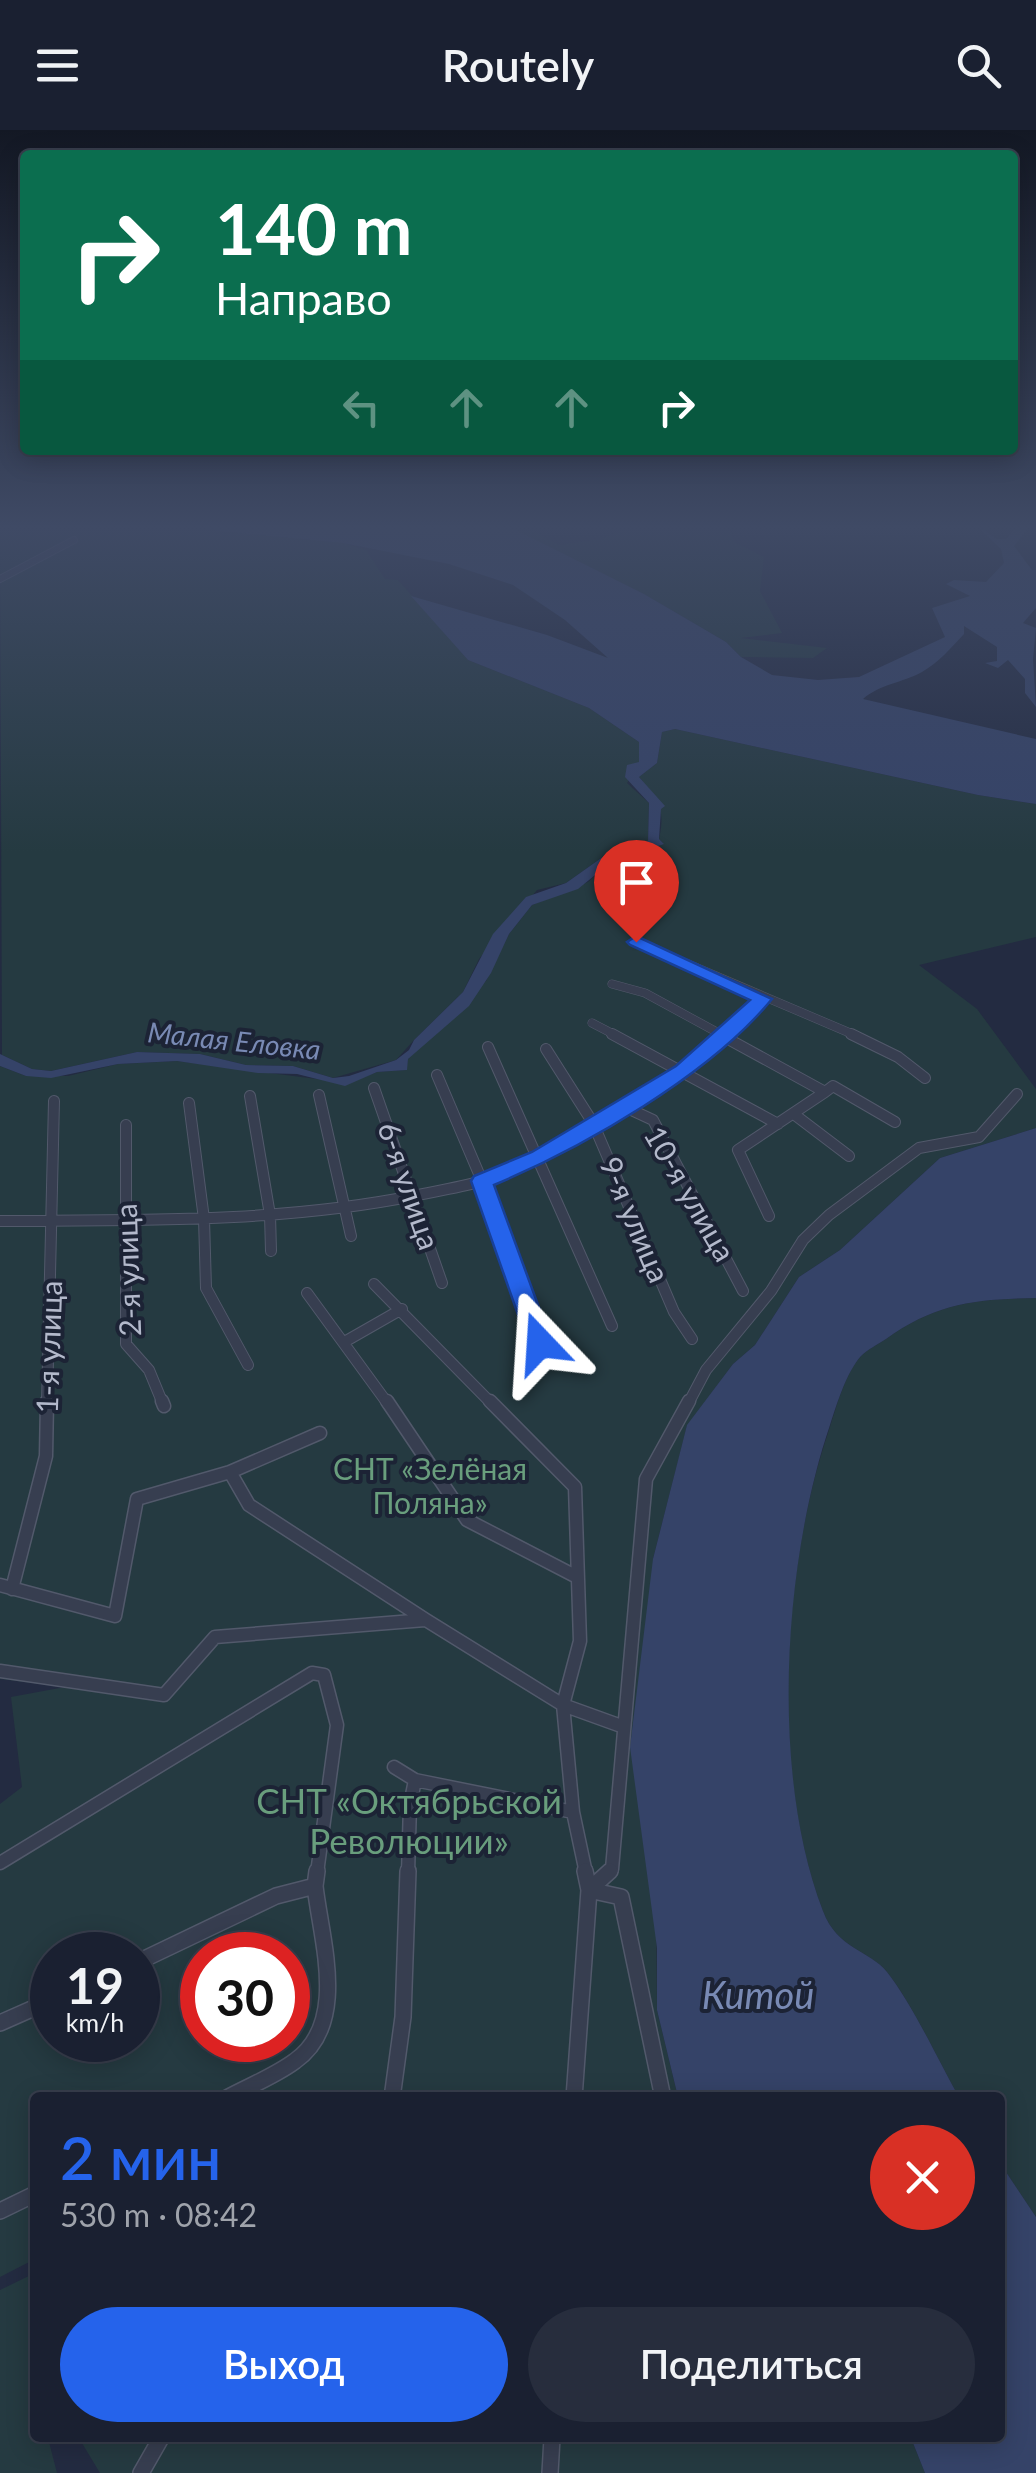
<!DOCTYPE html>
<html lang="ru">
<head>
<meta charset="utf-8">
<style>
	:root { --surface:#1a2031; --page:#272d3d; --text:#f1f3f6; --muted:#9fa3ab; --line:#383e4d; --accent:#2563eb }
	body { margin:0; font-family:Lato,sans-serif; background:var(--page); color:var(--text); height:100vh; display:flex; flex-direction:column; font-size:38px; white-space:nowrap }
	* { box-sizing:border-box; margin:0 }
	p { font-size:32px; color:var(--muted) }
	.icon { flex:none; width:55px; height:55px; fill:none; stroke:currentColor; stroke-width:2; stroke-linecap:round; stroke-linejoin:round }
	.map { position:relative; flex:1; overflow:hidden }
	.drawer { position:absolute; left:30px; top:1962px; width:975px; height:350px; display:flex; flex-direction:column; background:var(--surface); border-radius:10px; box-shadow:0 5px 25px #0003,0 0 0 2px var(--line) }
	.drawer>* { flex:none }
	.banner { position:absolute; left:20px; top:20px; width:998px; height:305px; border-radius:10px; box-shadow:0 5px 25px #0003,0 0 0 2px var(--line); background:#0b6e4f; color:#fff; overflow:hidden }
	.speed { position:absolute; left:30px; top:1802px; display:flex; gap:20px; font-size:50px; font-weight:700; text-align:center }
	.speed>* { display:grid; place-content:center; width:130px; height:130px; border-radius:50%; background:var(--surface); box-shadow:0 5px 25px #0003,0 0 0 2px var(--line); line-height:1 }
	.speed small { font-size:25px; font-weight:400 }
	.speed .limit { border:15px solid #d22; background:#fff; color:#111 }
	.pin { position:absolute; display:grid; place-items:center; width:85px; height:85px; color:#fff; margin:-102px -42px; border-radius:50% 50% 50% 0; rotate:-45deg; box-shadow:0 0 10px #0007 }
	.pin .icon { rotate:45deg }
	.me { position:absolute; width:110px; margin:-55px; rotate:340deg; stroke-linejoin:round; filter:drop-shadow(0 0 8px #0008) }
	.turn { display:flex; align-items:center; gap:35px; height:210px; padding:0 30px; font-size:45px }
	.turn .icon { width:130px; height:130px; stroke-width:2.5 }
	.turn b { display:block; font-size:70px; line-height:85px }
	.lanes { display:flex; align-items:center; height:95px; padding:0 30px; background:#0003; justify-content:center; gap:50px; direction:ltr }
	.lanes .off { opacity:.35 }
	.round { display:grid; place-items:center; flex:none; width:105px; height:105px; border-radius:52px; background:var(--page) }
	.headline { display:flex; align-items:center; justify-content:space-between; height:170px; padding:0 30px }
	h1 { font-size:60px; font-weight:600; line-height:75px; color:var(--accent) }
	.action { display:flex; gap:20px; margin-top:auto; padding:20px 30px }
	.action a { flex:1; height:115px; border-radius:60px; background:var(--accent); color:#fff; font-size:40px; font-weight:600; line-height:115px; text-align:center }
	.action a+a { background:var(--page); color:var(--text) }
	header { display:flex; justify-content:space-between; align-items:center; height:130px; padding:0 30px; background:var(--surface); font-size:45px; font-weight:600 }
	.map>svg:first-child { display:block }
</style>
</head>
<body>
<header><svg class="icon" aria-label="menu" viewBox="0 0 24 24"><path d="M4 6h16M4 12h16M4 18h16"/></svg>Routely<svg class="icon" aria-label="search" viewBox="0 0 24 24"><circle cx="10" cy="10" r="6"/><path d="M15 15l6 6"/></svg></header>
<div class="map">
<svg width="1036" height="2343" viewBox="0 0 1036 2343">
	<rect width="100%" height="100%" fill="#232b41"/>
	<path fill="#253a41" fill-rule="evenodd" d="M0 394H193L211 400 343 413 366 420 385 449 398 450 468 530 589 578 639 612 640 631 627 653 649 673 648 712 614 719 566 753 537 760 479 829 463 862 414 910 396 930 333 948 293 936 246 935 200 924 137 922 51 941 32 939 2 925Z
		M504 394H519L559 415 601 409 637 394H729L734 412 764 427 760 461 782 503 741 508 827 518 813 528 741 527 726 512 644 464Z
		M675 599 978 665 1036 674V807L919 835 977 879 1036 959V998L940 1028 840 1120 799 1147 755 1215 733 1234 687 1296 653 1429 657 1880 678 1967 35 1968V2129L0 2147V1674L22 1657 11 1567 65 1557 0 1549V936L26 946H68L118 934 177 931 348 953 377 942 406 940 408 929 486 851 509 804 532 775 588 752 605 737 663 713 659 709C666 677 658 670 639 647L657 633 662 602ZM52 1825H138V1910H52ZM202 1825H288V1910H202Z
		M1036 1168V2087L1000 2033V1968L959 1967C939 1932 912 1873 887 1842 869 1820 837 1819 823 1781 770 1644 782 1440 828 1303 836 1279 844 1245 861 1226 867 1220 878 1214 886 1209 936 1173 976 1169 1036 1168Z
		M35 2143V2308H48L57 2343H0V2160Z
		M79 2308H911L925 2343H100Z"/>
	<path fill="#354368" d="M193 394H504L644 464 726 512 741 527 772 545 818 550 859 547 945 507 932 478 970 466 946 454 954 450 986 452 1004 433 1001 419 980 399 990 394 986 401 996 409H1006L1019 394H1031L1014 416 1032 440H1036V478L1023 493 1036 498 1033 529 1036 577 1025 563V549L1008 530 998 538 985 533 997 531V517L964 496V504C951 518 938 533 922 542 902 553 880 554 863 569L1036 609V674L978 665 675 599 662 602 657 633 639 647 665 676 661 679 659 709 664 714 629 726 631 736 622 729 605 737 578 759 532 775 509 804 491 843 469 876 408 929 407 940 377 942 345 956 297 944 258 943 177 931 118 934 51 948 26 946 0 936V924L32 939 51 941 137 922 200 924 246 935 293 936 333 948 349 946 396 930 409 920 414 910 463 862 493 804 526 767 566 753 614 719 648 711 649 673 625 647 627 635 639 632V612L589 578 468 530 411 466 547 505 608 528 565 490 513 455 449 434 343 413 211 400Z
		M1036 998V1168C976 1169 936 1173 886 1209 878 1214 867 1220 861 1226 846 1243 837 1274 830 1295 783 1433 770 1644 823 1781 837 1819 869 1820 887 1842 913 1875 938 1930 959 1967H678L657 1880V1818L630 1617 653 1429 687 1295 733 1234 755 1215 799 1147 840 1120 940 1028Z
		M1000 2033 1036 2087V2343H925L911 2308H1000Z"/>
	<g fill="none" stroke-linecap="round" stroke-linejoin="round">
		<g stroke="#52596b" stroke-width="8">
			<path id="minor-far4" d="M0 449 74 410"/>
		</g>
		<g stroke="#52596b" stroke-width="9">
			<path id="minor-far3" d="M636 812 857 906
				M612 854 645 863 724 906
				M592 893 617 906
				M722 906 763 869"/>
		</g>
		<g stroke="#52596b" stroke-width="12">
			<path id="minor-far2" d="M612 904 778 994
				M719 904 825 962 833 956 895 992
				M851 904 898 927 925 948
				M488 917 612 1196
				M546 919 593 993 674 1182 692 1209
				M437 945 482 1051 540 1213
				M374 958 442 1153
				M319 965 351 1106
				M250 966 270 1085 271 1121
				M189 973 204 1089 206 1158 248 1235
				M625 977 653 990 743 1161
				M795 985 849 1026
				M126 995V1214L149 1240 163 1274
				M769 1086 738 1020 825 962
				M0 1091C140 1090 280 1093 418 1065 440 1060 464 1057 485 1050 565 1023 661 960 724 904
				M374 1154 492 1274
				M307 1163 388 1274
				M346 1211 402 1179
				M47 1274 54 971
				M688 1274 706 1240 771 1161 803 1110 829 1085 919 1018 979 1007 1017 964"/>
		</g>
		<g stroke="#52596b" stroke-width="15">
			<path id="minor-far1" d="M162 1271 164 1276
				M387 1271 467 1390 577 1447
				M490 1271 575 1357 580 1511 563 1575 573 1682 586 1743
				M230 1342 249 1375 426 1490 563 1575 624 1597
				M0 1455 115 1486 137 1369 230 1342 320 1303
				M12 1459 46 1326 47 1271
				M0 1541 164 1565 215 1507 425 1490
				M394 1637 415 1650 573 1682
				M0 1733 312 1543 324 1545 337 1595 317 1743
				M408 1743 410 1675 415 1650
				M607 1743 612 1739 646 1349 689 1271"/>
		</g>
		<g stroke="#52596b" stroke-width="18">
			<path id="minor" d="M589 1760 610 1741
				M589 1760 621 1767 663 1968
				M138 1832 276 1766 315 1756
				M0 1893 52 1870
				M227 1968C249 1956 275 1946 295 1931 349 1893 321 1810 315 1756L317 1741
				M392 1968 403 1887 408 1741
				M574 1968 589 1760 585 1741
				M0 2081 35 2064
				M141 2343 161 2308
				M550 2343 552 2308"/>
		</g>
		<use href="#minor-far4" stroke="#373e50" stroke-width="6"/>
		<use href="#minor-far3" stroke="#373e50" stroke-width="8"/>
		<use href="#minor-far2" stroke="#373e50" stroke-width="10"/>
		<use href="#minor-far1" stroke="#373e50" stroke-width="12"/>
		<use href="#minor" stroke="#373e50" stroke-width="15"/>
	</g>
	<linearGradient id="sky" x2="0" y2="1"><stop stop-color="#131824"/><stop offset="0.55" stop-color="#3f4a65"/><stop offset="1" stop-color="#3f4a65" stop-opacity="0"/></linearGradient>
	<rect width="1036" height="722" fill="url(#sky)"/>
	<path fill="#2563eb" stroke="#184099" stroke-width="2.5" d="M636 806 772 869C710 945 584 1017 494 1055L552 1213 548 1220H532L528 1213 471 1051 474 1046 532 1022 676 936 750 870 630 815 627 812Z"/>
	<g text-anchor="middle" stroke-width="8" stroke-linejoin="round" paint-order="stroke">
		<g font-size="28" font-style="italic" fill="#798ab4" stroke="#1c2335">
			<text transform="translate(234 911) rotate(6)" y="10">Малая Еловка</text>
		</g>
		<g font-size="30" fill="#b3b9cb" stroke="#1c2335">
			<text transform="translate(408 1056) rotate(71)" y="10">6-я улица</text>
			<text transform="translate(689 1064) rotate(60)" y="10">10-я улица</text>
			<text transform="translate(634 1090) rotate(67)" y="10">9-я улица</text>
			<text transform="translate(129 1140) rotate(-92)" y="10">2-я улица</text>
			<text transform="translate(50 1217) rotate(-88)" y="10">1-я улица</text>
		</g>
		<g font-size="30" fill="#699e7d" stroke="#1c2335">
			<text x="430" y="1350">СНТ «Зелёная<tspan x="430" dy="34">Поляна»</tspan></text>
		</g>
		<g font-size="35" fill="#699e7d" stroke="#1c2335">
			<text x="409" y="1684">СНТ «Октябрьской<tspan x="409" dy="40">Революции»</tspan></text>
		</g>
		<g font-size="38" font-style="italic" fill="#798ab4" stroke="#1c2335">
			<text x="758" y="1879">Китой</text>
		</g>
	</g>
</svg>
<div class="speed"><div>19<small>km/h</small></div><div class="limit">30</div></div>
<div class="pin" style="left:636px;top:812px;background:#d93025"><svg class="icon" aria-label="arrive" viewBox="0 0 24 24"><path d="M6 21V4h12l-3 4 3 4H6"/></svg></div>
<svg class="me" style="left:540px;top:1213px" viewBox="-20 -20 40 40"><path d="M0-17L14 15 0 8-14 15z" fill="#2563eb" stroke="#fff" stroke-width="4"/></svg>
<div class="banner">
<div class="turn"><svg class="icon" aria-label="right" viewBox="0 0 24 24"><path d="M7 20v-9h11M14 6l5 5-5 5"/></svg><div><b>140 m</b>Направо</div></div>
<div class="lanes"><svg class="icon off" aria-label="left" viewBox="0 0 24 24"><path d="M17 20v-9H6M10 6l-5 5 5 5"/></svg><svg class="icon off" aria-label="ahead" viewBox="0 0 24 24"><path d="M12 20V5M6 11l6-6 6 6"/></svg><svg class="icon off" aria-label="ahead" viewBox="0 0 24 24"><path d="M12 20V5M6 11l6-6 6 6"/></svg><svg class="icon" aria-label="right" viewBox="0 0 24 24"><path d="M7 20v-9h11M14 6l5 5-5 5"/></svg></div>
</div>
<section class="drawer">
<div class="headline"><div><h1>2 мин</h1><p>530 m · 08:42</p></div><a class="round" style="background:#d93025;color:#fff"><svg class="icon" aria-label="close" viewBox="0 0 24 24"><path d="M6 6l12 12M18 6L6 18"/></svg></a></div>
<div class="action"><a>Выход</a><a>Поделиться</a></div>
</section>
</div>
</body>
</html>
